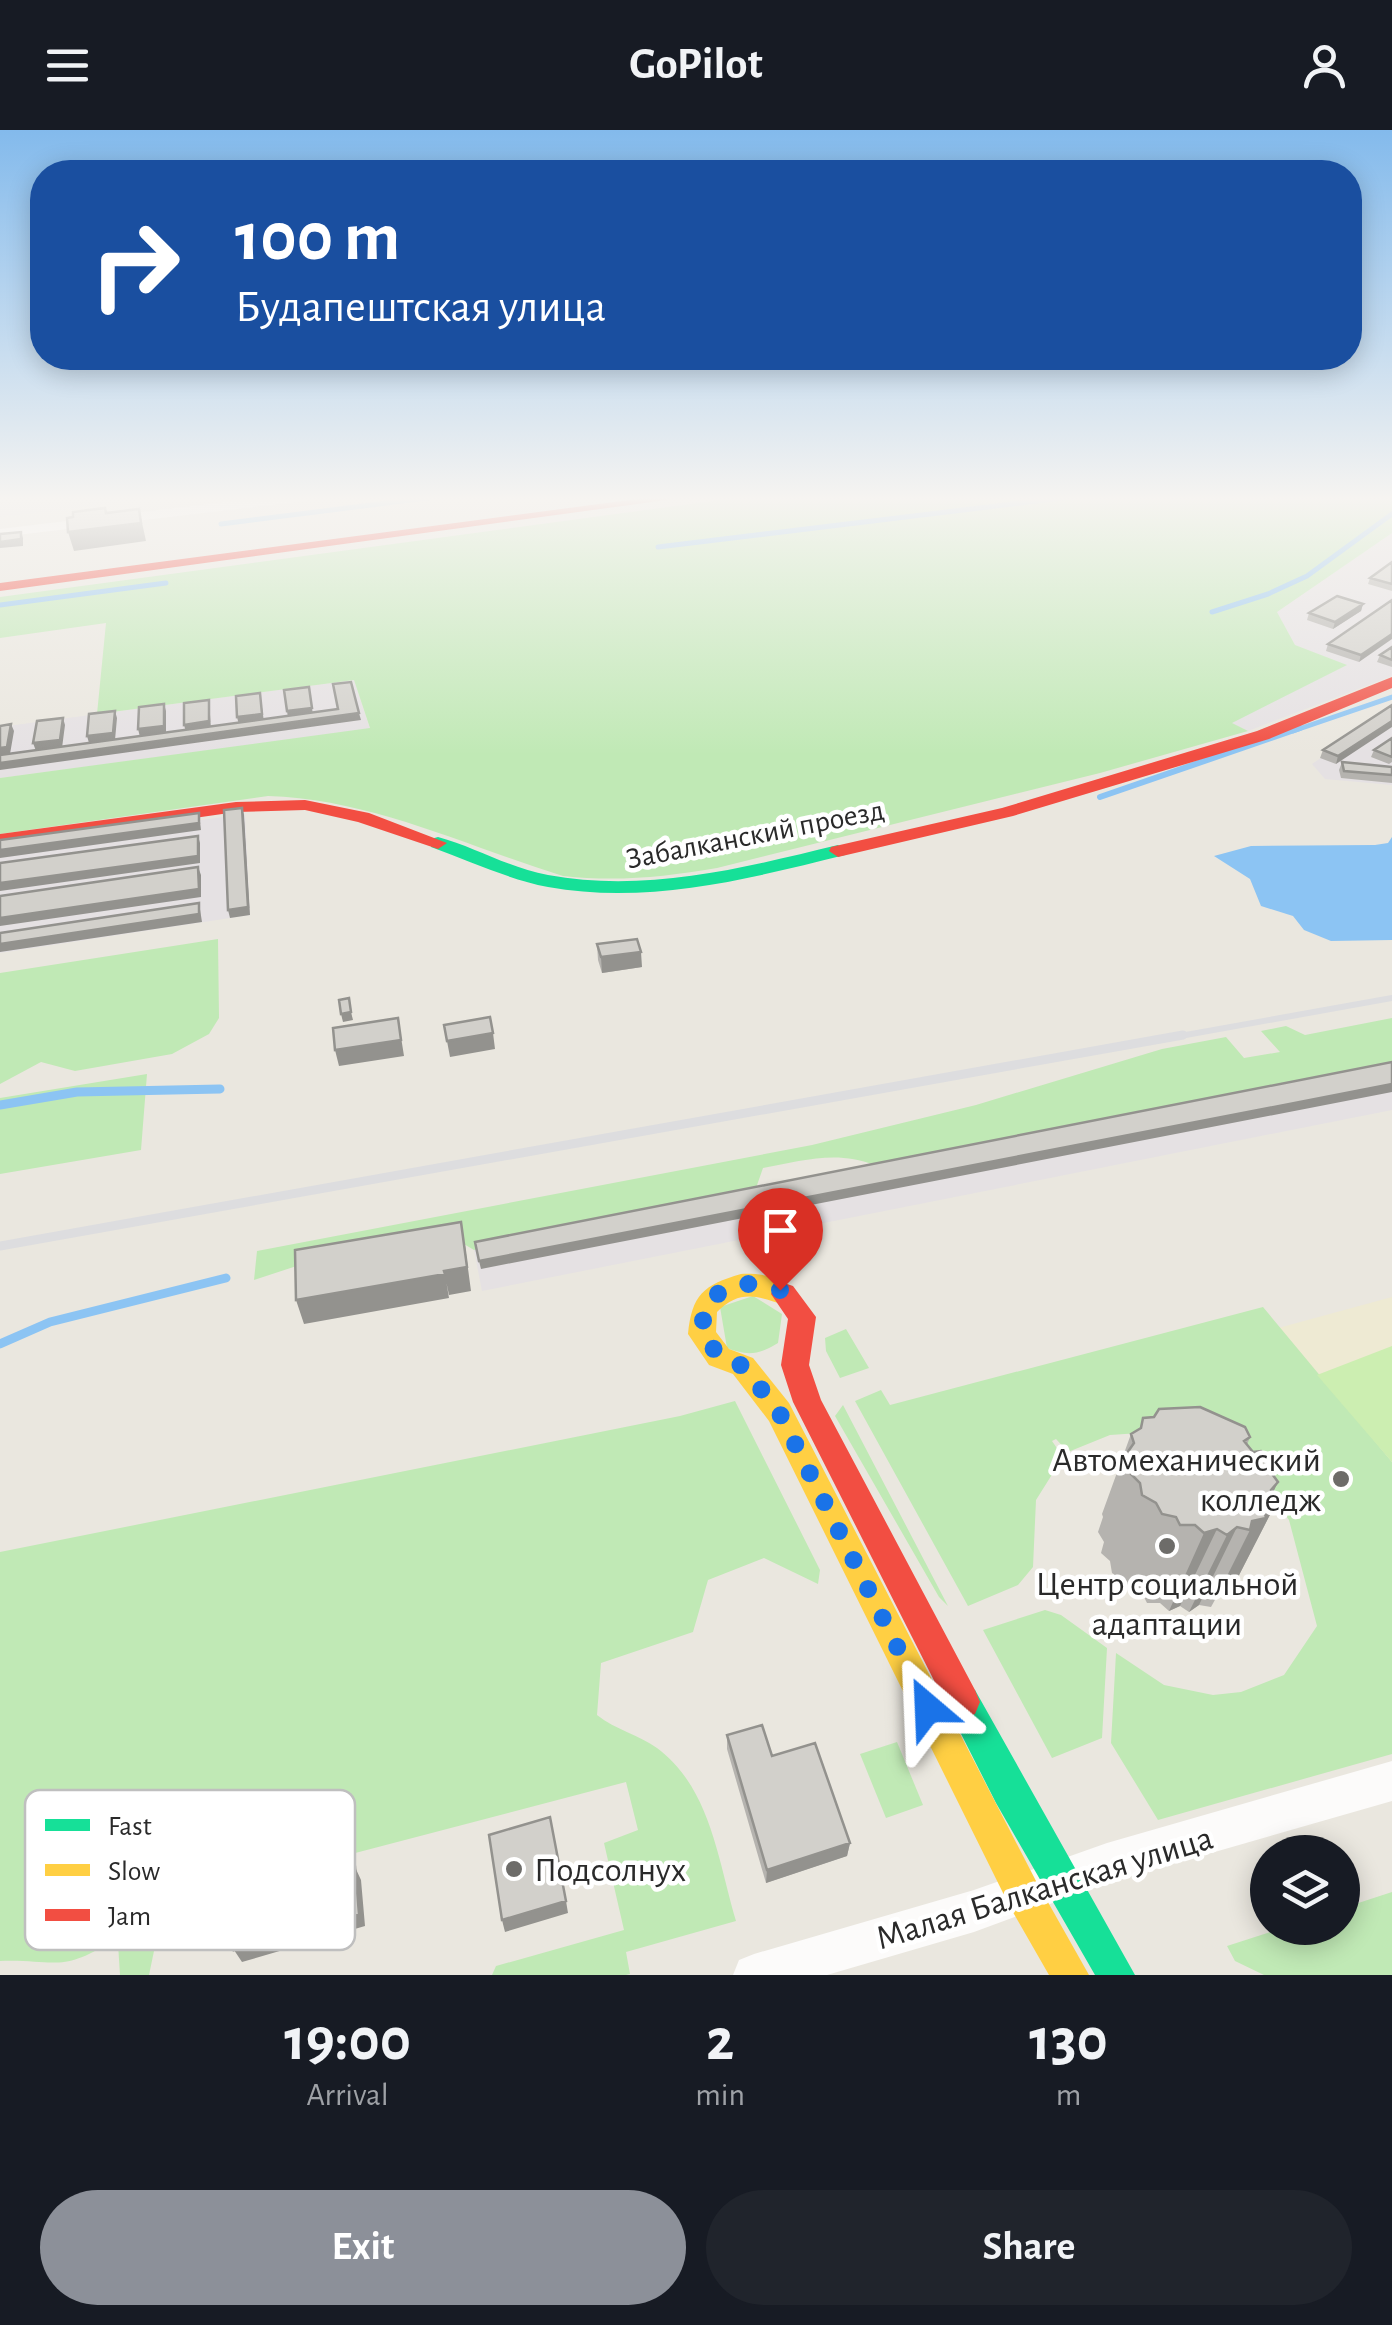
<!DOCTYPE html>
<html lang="en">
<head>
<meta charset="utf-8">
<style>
	:root { --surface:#171b24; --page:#20242c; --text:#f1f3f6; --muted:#9ea1a6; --accent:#8c9099 }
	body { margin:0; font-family:"Alegreya Sans",sans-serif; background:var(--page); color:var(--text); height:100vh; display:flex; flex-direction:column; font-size:38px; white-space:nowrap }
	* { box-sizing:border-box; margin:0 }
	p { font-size:32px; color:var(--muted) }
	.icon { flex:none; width:55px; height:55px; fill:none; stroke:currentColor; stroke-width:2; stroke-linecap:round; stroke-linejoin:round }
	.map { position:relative; height:1845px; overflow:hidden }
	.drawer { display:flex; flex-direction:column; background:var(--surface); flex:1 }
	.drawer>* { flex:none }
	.hud { position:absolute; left:30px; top:30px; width:1332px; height:210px; border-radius:40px; box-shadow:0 5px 25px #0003; background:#1a4fa0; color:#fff; overflow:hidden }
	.buttons { position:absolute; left:1250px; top:1705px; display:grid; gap:20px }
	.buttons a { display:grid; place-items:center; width:110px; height:110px; border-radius:50%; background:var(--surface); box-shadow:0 5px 25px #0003; font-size:50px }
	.pin { position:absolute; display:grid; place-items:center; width:85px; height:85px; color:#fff; margin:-102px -42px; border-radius:50% 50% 50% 0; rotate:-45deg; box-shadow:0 0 10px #0007 }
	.pin .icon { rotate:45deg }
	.me { position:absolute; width:110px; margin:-55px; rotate:334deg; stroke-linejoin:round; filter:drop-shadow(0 0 8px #0008) }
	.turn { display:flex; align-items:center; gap:35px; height:210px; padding:0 40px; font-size:45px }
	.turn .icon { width:130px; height:130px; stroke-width:2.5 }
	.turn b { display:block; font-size:70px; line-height:85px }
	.eta { display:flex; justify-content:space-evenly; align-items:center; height:170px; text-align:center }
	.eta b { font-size:60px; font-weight:600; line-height:70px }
	.action { display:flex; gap:20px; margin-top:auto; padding:20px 40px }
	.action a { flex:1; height:115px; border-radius:60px; background:var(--accent); color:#fff; font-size:40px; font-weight:600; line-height:115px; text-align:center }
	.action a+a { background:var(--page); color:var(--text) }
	header { display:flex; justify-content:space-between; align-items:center; height:130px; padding:0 40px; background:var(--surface); font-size:45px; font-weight:600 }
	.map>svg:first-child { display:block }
</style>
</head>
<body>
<header><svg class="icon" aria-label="menu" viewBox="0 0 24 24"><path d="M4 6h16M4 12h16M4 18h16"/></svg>GoPilot<svg class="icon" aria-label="person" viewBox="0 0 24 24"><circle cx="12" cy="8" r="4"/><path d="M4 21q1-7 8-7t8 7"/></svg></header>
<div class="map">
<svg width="1392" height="1845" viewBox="0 0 1392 1845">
	<rect width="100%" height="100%" fill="#eae7df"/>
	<path fill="#e5e1e3" d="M0 367H164L0 387Z
		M1392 403V546L1248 601 1231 593 1346 535 1295 515 1277 482Z
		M354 550 370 599 0 648V597Z
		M1392 579V655L1325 649 1312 634Z
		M245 684 250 785 0 823V718Z
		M1392 935V980L482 1161 474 1120 756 1058Z"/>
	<path fill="#eeead3" d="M1392 1167V1476L1187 1223Z"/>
	<path fill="#c0e9b5" d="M742 367H1392V403L1277 482 1295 515 1347 535 1232 593 1248 601 1100 643 717 738C665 747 616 752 563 746 466 716 371 669 268 666L0 704V648L370 598 354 550 97 584 106 493 0 508V467Z
		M218 809 219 888 209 904 172 924 75 941 41 932 0 954V843Z
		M1392 888V935L874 1035C837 1020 801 1031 763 1038L756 1058 474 1120 452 1107 324 1127 254 1150 257 1121 812 1015 976 975 1162 919 1226 907 1244 928 1280 922 1261 901 1286 896 1305 905Z
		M147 944 141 1020 0 1044V968Z
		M753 1166 782 1184 778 1213C759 1225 747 1226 727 1218L720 1177Z
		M1263 1177 1392 1332V1624L1158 1690 1111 1613 1116 1523 1164 1555 1213 1565 1241 1562 1284 1545 1317 1496 1289 1390 1272 1368 1155 1302 1110 1305 1068 1322 1056 1309 1052 1311 1063 1327 1036 1370 1033 1437 1018 1455 968 1476 855 1271 881 1260 890 1275Z
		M846 1199 869 1238 840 1248 826 1221 825 1208Z
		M735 1271 820 1440 818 1454 764 1428 708 1450 693 1502 601 1533 597 1585C616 1600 639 1605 657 1618 711 1658 718 1731 736 1791L626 1822 630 1844 626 1845H492L496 1836 624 1800 604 1713 638 1700 626 1652 164 1773 149 1845H120L117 1798 113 1810C62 1844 54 1829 0 1831V1422L680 1286Z
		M843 1275 948 1476 939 1467 835 1286Z
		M1045 1480 1061 1485 1107 1518 1102 1608 1052 1628 983 1500Z
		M897 1612 923 1675 886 1688 860 1624Z
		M1392 1762V1845H1264L1235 1831 1227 1816 1283 1798H1342L1343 1778Z"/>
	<path fill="#cceeb1" d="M1392 1216V1332L1317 1245Z"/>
	<path fill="#8cc4f3" d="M1392 707V810L1331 811 1304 800 1293 786 1261 776 1250 749 1214 726 1251 716 1375 715 1388 713Z"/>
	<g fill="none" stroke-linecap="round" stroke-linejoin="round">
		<path stroke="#8cc4f3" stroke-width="5" d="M221 394 434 367
			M658 417 1070 367
			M0 475 166 453
			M1212 482 1268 464 1307 446 1392 384
			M1293 601 1392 567"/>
		<path stroke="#8cc4f3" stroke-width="6" d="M1100 667 1300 598"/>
		<path stroke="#8cc4f3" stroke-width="9" d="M0 975 77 962 220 959
			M0 1214 50 1192 226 1148"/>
		<path fill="#fcfbfa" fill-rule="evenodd" d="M267 367H312L305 371 0 407V399Z
			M1392 1631V1671L1107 1753 974 1802 827 1845H733L739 1830 754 1824 974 1760 1107 1713Z"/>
		<path fill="#16e098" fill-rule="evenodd" d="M438 707C475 717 509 738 548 745 646 763 743 738 838 715L847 721 845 725C748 749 648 775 548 757 507 749 470 731 431 717V709Z
			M963 1555 975 1560 1135 1845H1095L996 1673 951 1584 946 1572 951 1560Z"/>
		<path fill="#ffcf43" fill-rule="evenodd" d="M741 1144C760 1143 787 1147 797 1164L793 1172 784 1175C757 1166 740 1159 717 1182L716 1202 729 1219 753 1228 789 1273 1036 1751 1089 1845H1049L1010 1777 769 1291 733 1244 709 1235 688 1204C692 1165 703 1155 741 1144Z"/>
		<path fill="#f24e42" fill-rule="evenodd" d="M652 367H688L0 461V453Z
			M1392 547V558L1269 609 1013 686 838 727 829 721 831 717 1002 678 1257 601Z
			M305 670 369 683 447 713 438 719 358 692 305 680 236 682 0 716V704L236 672Z
			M784 1153 793 1156 816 1187 809 1235 821 1270 975 1560 980 1572 975 1584 963 1589 951 1584 793 1272 781 1235 788 1189 771 1164 775 1156Z"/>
		<path stroke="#dddddf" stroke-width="6" d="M1169 908 1392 868"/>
		<path stroke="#dddddf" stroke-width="9" d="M0 1116 1183 905"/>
	</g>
	<path fill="#b5b3af" d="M1392 432V461L1368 454 1370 448Z
		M1392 470 1359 532 1326 521 1328 514Z
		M1363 474 1361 481 1333 499 1307 490 1309 483Z
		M1392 517V537L1377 532 1380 525Z
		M1392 575 1336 634 1320 628 1323 620Z
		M1392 608V632L1389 634 1371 627 1374 620Z
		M1342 632 1392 637V653L1341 648 1339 640Z
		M597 814 642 837 602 843 598 830Z
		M1143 1288 1250 1307 1247 1315 1278 1352 1272 1364 1276 1373 1236 1451 1233 1452 1227 1465 1216 1468 1211 1477 1199 1475 1189 1482 1180 1476 1169 1481 1160 1473H1147L1143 1465 1130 1462 1124 1451 1112 1443 1110 1431 1101 1423 1104 1412 1098 1402 1103 1387 1102 1384 1131 1304 1139 1300Z
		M727 1605 772 1626 850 1713 847 1726 766 1753 727 1619Z"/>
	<path fill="#93928e" d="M139 379 146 411 74 421 68 402 111 396Z
		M21 402 23 408V416L0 418V412Z
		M1363 474 1361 481 1333 499 1335 492Z
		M1392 504V509L1359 532 1361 525Z
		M260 563 264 592 239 595 237 587Z
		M310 564 313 585 288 588 287 581Z
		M209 570 211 599 186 602 184 595Z
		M164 574 166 581V603L140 607 138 599Z
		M115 581 117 588 115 610 89 613 87 606Z
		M359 583 361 590 0 640V633Z
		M63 588 65 595 62 618 36 621 33 613Z
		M1392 591V597L1336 634 1338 626Z
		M11 594 14 601 10 624 0 626V618Z
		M242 678 244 685 250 785 230 788 228 780Z
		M199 683 201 700 0 728V720Z
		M198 706 200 713V733L0 761V753Z
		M198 737 201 745V767L0 796V788Z
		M199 773 202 792 0 822V814Z
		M641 822 642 837 602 843 601 827Z
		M351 882 353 890 343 892 341 884Z
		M398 888 404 926 339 936 335 920Z
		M493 903 495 919 450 927 447 911Z
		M1392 954V962L481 1139 479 1131Z
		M465 1116 471 1161 449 1165 444 1141Z
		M445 1144 449 1168 304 1194 296 1170Z
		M1278 1352 1265 1379 1276 1373 1236 1451 1233 1452 1227 1465 1216 1468 1250 1400 1252 1391Z
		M1237 1397 1199 1475 1189 1482 1227 1405Z
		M1217 1399 1180 1476 1169 1481 1204 1403Z
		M850 1713 847 1726 766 1753 767 1740Z
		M355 1737 361 1750 365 1796 242 1832 234 1820Z
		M566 1771 568 1783 505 1802 502 1790Z"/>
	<path fill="#d2d0cb" stroke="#93928e" stroke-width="2.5" d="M105 378 106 383 139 379 141 393 68 402 67 388 73 387V382Z
		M21 402V409L0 412V404Z
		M1392 432V454L1370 448Z
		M1337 466 1363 474 1335 492 1309 483Z
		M1392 470V504L1361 525 1328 514Z
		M1392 517V530L1380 525Z
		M351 552 359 583 0 633V625L338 579 333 554Z
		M309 557 312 578 287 581 284 560Z
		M260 563 262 584 237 587 236 566Z
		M209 570V591L184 595V573Z
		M164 574V596L138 599 139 577Z
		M1392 575V591L1338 626 1323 620Z
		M115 581 113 603 87 606 89 584Z
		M63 588 60 610 33 613 37 591Z
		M11 594 7 617 0 618V596Z
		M1392 608V627L1374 620Z
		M1342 632 1392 637V645L1344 641Z
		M242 678 248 777 228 780 224 680Z
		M199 683V693L0 720V710Z
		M198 706V726L0 753V733Z
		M198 737 199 759 0 788V766Z
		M199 773V784L0 814V803Z
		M637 809 641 822 601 827 597 814Z
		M349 868 351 882 341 884 339 870Z
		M490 887 493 903 447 911 444 895Z
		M398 888 401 910 335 920 333 898Z
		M1392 932V954L479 1131 475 1112Z
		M461 1092 467 1137 444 1141 445 1144 296 1170 295 1120Z
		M1200 1277 1245 1297 1250 1307 1244 1311 1253 1322 1261 1321 1272 1331 1270 1341 1278 1352 1271 1360 1276 1373 1264 1379 1266 1388 1252 1391 1250 1400 1237 1397 1227 1405 1217 1399 1204 1403 1195 1395H1180L1176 1387 1162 1384 1156 1373 1142 1365 1140 1353 1131 1344 1133 1333 1127 1323 1134 1313 1131 1304 1141 1298 1143 1288 1154 1287 1159 1279Z
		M762 1595 772 1626 815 1613 850 1713 767 1740 727 1605Z
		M550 1687 566 1771 502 1790 489 1705Z
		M355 1737 359 1784 234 1820 233 1771Z"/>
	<linearGradient id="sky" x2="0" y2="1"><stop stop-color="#83baec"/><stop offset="0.59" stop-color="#f6f4f1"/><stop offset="1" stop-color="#f6f4f1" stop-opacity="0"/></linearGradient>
	<rect width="1392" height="625" fill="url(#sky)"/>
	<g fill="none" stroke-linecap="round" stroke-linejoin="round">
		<path stroke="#1a73e8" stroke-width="18" stroke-dasharray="0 32.4" d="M780 1160C750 1149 723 1152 704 1178L702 1204 720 1227 743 1236 779 1282 928 1578"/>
	</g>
	<g fill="#6d6c69" stroke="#fff" stroke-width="4">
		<circle cx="1341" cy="1349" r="10"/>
		<circle cx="1167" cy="1416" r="10"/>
		<circle cx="514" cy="1739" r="10"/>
	</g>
	<g text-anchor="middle" stroke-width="9" stroke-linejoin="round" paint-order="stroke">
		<g font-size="30" fill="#2a2a2a" stroke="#fff">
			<text transform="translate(755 704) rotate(-11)" y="10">Забалканский проезд</text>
		</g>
		<g font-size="35" fill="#2a2a2a" stroke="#fff" text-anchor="end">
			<text x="1321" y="1341">Автомеханический<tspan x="1321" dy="40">колледж</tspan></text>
			<text x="1167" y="1465" text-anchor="middle">Центр социальной<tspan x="1167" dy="40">адаптации</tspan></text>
			<text x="534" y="1751" text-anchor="start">Подсолнух</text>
		</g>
		<g font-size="35" fill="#2a2a2a" stroke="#fff">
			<text transform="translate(1044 1757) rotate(-17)" y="12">Малая Балканская улица</text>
		</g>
	</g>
	<rect x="25" y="1660" width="330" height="160" rx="15" fill="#fff" stroke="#bfbfbf" stroke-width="2.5"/>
	<rect x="45" y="1689" width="45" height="12" fill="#16e098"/>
	<rect x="45" y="1734" width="45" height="12" fill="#ffcf43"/>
	<rect x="45" y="1779" width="45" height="12" fill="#f24e42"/>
	<g font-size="28" fill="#2a2a2a">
		<text x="108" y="1705">Fast</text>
		<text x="108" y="1750">Slow</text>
		<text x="108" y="1795">Jam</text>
	</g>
</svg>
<div class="buttons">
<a><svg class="icon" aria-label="layers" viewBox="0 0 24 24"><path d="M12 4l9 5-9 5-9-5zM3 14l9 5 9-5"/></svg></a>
</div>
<div class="pin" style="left:780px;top:1160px;background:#d93025"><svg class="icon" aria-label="arrive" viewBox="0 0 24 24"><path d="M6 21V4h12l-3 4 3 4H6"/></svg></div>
<svg class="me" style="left:928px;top:1578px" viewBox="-20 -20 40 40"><path d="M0-17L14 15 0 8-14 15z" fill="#1a73e8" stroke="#fff" stroke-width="4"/></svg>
<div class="hud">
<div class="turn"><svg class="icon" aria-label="right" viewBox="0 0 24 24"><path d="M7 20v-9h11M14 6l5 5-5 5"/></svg><div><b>100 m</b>Будапештская улица</div></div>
</div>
</div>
<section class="drawer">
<div class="eta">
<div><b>19:00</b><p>Arrival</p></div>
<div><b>2</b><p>min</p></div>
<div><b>130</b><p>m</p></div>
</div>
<div class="action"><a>Exit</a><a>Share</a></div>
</section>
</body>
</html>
